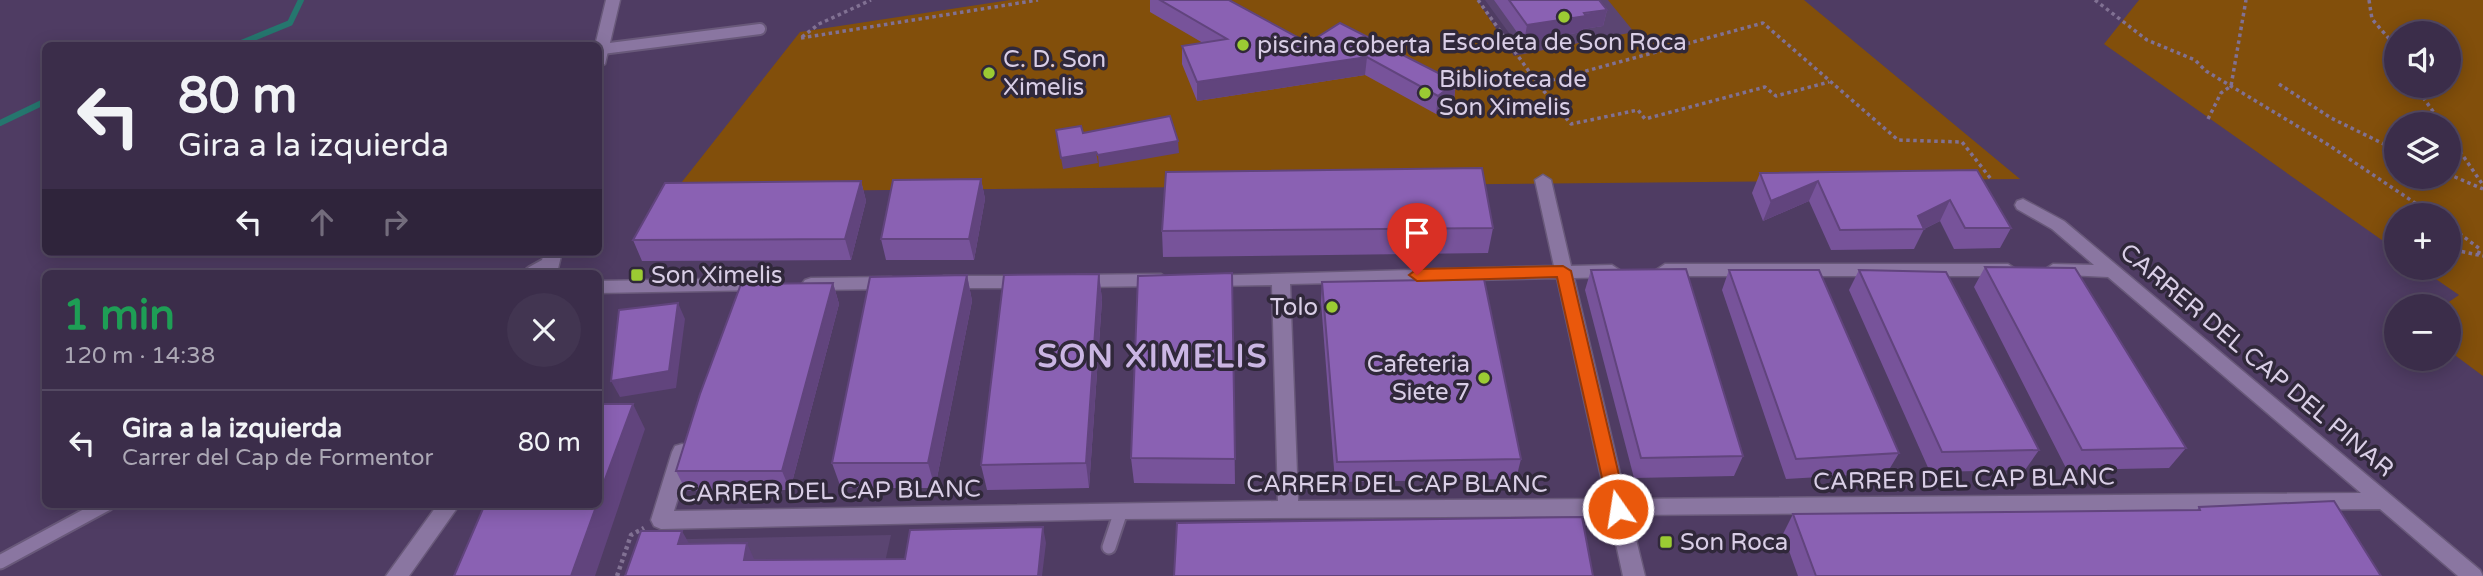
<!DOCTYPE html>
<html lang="es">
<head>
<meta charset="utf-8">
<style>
	:root { --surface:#3b2d4a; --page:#423551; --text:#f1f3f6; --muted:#aca8b5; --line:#544962 }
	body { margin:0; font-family:"Varela Round",sans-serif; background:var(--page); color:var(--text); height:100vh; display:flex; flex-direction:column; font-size:26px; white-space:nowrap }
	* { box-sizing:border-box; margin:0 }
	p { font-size:23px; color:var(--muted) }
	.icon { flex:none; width:38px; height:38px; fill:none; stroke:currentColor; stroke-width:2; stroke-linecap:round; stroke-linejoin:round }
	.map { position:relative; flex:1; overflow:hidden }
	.side { position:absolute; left:42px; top:270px; width:560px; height:238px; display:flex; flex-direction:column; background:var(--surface); border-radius:10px; box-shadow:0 4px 18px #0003,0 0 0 2px var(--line) }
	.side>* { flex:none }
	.guide { position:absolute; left:42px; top:42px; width:560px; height:214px; border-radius:10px; box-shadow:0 4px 18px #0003,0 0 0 2px var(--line); background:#3b2d4a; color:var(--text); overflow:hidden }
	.buttons { position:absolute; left:2384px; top:21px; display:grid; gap:14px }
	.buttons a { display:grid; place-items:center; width:77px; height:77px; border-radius:50%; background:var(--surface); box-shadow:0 4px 18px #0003,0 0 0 2px var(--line); font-size:35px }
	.pin { position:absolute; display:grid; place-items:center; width:60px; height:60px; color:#fff; margin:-72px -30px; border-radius:50% 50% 50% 0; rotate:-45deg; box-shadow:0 0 7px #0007 }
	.pin .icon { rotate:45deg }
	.me { position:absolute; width:77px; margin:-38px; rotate:347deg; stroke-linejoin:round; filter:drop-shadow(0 0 5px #0008) }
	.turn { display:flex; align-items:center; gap:24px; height:147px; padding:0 21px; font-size:32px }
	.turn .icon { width:91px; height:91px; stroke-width:2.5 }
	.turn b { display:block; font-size:49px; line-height:60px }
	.lanes { display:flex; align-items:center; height:66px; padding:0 21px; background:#0003; justify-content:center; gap:35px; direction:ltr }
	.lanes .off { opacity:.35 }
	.round { display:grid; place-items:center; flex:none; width:74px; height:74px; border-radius:37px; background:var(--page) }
	.headline { display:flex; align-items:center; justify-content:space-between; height:119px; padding:0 21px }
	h1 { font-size:42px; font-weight:700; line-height:52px; color:#1e9e55 }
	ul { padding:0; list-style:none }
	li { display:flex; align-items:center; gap:21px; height:105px; padding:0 21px; border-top:2px solid var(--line) }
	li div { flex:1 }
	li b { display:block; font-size:26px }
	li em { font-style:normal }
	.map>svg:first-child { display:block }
</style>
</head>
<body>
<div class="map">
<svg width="2483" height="576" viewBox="0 0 2483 576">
	<rect width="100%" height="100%" fill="#4f3c63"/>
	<path fill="#5b4572" d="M1485 0H1618L1646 33 1525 55Z
		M891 535 882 576H630L642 540Z"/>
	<path fill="#824f0b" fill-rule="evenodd" d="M1010 0H1477L1514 56 1634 32 1608 0H1804L2020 179 674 192 800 32Z
		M2139 0H2483V376L2448 350V306H2443L2459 295 2420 268H2448V215H2396V250L2104 44ZM2396 33H2448V86H2396ZM2396 124H2448V177H2396Z"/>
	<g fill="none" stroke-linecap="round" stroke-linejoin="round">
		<path stroke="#25766e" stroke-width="6" d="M234 46 290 23 301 0
			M0 123 46 101"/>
		<g stroke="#69597a" stroke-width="14">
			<path id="lane-far1" d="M602 49 760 29"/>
		</g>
		<g stroke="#69597a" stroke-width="17">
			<path id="lane" d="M532 273 550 263
				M1109 547 1121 511
				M0 562 107 504"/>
		</g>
		<g stroke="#69597a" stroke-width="3">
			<path id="street" d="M606 0H620L605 64 598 68V46H595Z
				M1543 175 1551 180 1571 266 1612 265 1621 271 1612 277 1574 278 1626 499 2361 493 2108 277 2047 274 2044 270 2053 264 2094 265 2052 229 2017 209 2015 205 2017 201 2023 199 2064 221 2480 570 2483 576H2458L2380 509 1630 515 1645 576H1623L1610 516 1121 519 661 529 654 526 651 520 672 452 675 446 682 444 689 446 692 452 674 511 1278 501 1272 285 1210 286 1201 280 1204 276 1554 266 1535 180ZM1557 278 1606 499 1298 501 1290 284Z
				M544 252H562L557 273H539Z
				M1665 264H2008L2017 270 2008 276H1665L1656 270Z
				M1161 274 1170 280 1161 286 1077 287 1068 281 1077 275Z
				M944 276H1028L1034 278 1037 282 1034 286 1028 288H944L938 286 935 282 938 278Z
				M891 277 897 279 900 283 897 287 891 289 811 290 805 288 802 284 805 280 811 278Z
				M762 278 768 280 771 284 768 288 762 290 598 293V281Z
				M438 504H460L409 576H386Z"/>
		</g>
		<path stroke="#817193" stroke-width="3.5" stroke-dasharray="3.5 3.5" stroke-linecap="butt" d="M1478 0 1538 84 1571 124 1638 110 1645 119 1765 87 1776 96 1829 82
			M2095 0 2147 40 2195 60 2206 71 2327 144 2433 215
			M2369 0 2372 19 2391 41 2392 53 2396 58
			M802 37 819 24 871 0
			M801 38 1038 0
			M1538 84 1763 23 1898 140 1962 142 1991 179
			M2279 84 2331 118 2396 150
			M2415 86 2442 124
			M2208 119 2221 93 2231 86 2246 0
			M2448 134 2483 185
			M2448 174 2483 189
			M2448 225 2480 249 2478 255
			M2448 253 2459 251 2483 256"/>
		<path stroke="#817193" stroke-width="4.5" stroke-dasharray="3.5 3.5" stroke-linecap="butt" d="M617 576 631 535 644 528"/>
		<use href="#lane-far1" stroke="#8a76a1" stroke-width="10"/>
		<use href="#lane" stroke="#8a76a1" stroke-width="13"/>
		<use href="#street" fill="#8a76a1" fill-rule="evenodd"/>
	</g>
	<path fill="#77539a" d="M1150 0H1229L1308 43 1340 23 1456 82 1454 100 1436 114 1365 75 1197 101 1182 64V46L1203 43 1150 12Z
		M1494 0H1599L1607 10 1603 26 1583 29 1582 32 1524 42Z
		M1977 170 2011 228 2000 248 1954 249 1940 221 1924 229 1914 249 1831 250 1809 201 1763 221 1752 193 1760 173Z
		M981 179 985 199 974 260H886L881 239Z
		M861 181 866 201 851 260 642 261 633 240Z
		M1493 228 1488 253 1163 257 1162 231Z
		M1985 267 2186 448 2169 468 2067 470 1974 287Z
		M1591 270 1743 456 1734 476 1634 478 1585 290Z
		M1729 270 1899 453 1887 473 1786 479 1722 290Z
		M1859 270 2039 450 2025 470 1930 472 1849 290Z
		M1232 273 1235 484 1134 483 1131 458Z
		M1099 274 1102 300 1089 488 987 490 981 465Z
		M967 275 972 301 935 488H841L832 463Z
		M1322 282 1521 459 1516 479 1335 482 1321 302Z
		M833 283 839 304 790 490 686 491 676 471Z
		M2199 507 2381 576H1798L1783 534 1793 514 2197 510Z"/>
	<path fill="#61447d" d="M1607 10 1603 26 1583 29 1582 32 1524 42 1527 25Z
		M1367 57 1365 75 1197 101V82Z
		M1456 82 1454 100 1436 114 1438 96Z
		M1178 141 1179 153 1099 167 1098 155Z
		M1096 152 1098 163 1063 169 1061 158Z
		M981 179 985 199 974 260 969 239Z
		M861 181 866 201 851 260 845 239Z
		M1818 181 1809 201 1763 221 1771 201Z
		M1950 200 1940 221 1924 229 1918 216Z
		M1099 274 1102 300 1089 488 1086 463Z
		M967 275 972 301 935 488 928 463Z
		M833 283 839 304 790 490 782 471Z
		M678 303 685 319 676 388 620 397 611 381Z
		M633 404 645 429 595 576H571L597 504H598V498Z
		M1043 527 1046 543 1042 576H1038Z
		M682 531 691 547 678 544Z
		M747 543 754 559 751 575 744 560Z"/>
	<path fill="#8a61b3" stroke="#61447d" stroke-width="2" d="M1160 0H1229L1308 43 1340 23 1456 82 1438 96 1367 57 1197 82 1182 46 1227 39Z
		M1509 0H1599L1607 10 1584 13 1586 16 1527 25Z
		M1170 116 1178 141 1098 155 1096 152 1061 158 1056 130 1081 126 1083 133Z
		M1482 168 1493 228 1162 231 1166 172Z
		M1977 170 2011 228H1965L1950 200 1918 216 1924 229 1840 230 1818 181 1771 201 1760 173Z
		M981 179 969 239H881L893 180Z
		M861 181 845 239 633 240 665 183Z
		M1985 267 2075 268 2186 448 2082 450Z
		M1686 269 1743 456 1641 458 1591 270Z
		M1729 270H1819L1899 453 1796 459Z
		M1859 270 1946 272 2039 450 1942 452Z
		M1232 273 1235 459 1131 458 1138 276Z
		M1099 274 1086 463 981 465 1004 275Z
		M967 275 928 463H832L870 277Z
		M1484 279 1521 459 1337 462 1322 282Z
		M833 283 782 471H676L700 394 741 284Z
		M678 303 669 371 611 381 619 310Z
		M598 404H633L598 498Z
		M2334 501 2381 576H1816L1793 514 2200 510 2199 507Z
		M485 504H597L571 576H454Z
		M1582 517 1593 576H1174L1177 523Z
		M1043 527 1038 576H625L641 531H682L678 544 747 543 744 560 905 559 910 530Z"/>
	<path fill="#ea580c" stroke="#983908" stroke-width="2" d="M1563 266 1571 271 1627 509 1625 514 1618 516 1612 514 1609 509 1557 277 1417 281 1409 275 1417 269Z"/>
	<g fill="#9bcb33" stroke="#30283a" stroke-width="2.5">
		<circle cx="1564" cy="17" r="7"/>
		<circle cx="1243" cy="45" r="7"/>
		<circle cx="989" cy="73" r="7"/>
		<circle cx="1425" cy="93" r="7"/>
		<rect x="630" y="268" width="14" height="14" rx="3.5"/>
		<circle cx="1332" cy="307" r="7"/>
		<circle cx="1484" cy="378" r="7"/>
		<rect x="1659" y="535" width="14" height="14" rx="3.5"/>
	</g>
	<g text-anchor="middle" stroke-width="7" stroke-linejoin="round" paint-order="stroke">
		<g font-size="24" fill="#d9cee6" stroke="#30283a" text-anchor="start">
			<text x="1564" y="50" text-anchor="middle">Escoleta de Son Roca</text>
			<text x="1257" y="53">piscina coberta</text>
			<text x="1003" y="67">C. D. Son<tspan x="1003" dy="28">Ximelis</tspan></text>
			<text x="1439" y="87">Biblioteca de<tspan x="1439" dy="28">Son Ximelis</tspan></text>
			<text x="651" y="283">Son Ximelis</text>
			<text x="1318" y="315" text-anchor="end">Tolo</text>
			<text x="1470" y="372" text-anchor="end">Cafeteria<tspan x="1470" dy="28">Siete 7</tspan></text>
			<text x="1680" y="550">Son Roca</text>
		</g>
		<g font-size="24" fill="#d9cee6" stroke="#30283a">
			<text transform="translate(2257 360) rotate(40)" y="8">CARRER DEL CAP DEL PINAR</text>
			<text transform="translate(1964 479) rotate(-1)" y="8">CARRER DEL CAP BLANC</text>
			<text x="1397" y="492">CARRER DEL CAP BLANC</text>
			<text transform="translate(830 491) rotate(-1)" y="8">CARRER DEL CAP BLANC</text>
		</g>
		<g font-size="32" font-weight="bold" letter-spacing="2" fill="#cbb6e4" stroke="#30283a">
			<text x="1153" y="367">SON XIMELIS</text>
		</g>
	</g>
</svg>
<div class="buttons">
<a><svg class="icon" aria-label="sound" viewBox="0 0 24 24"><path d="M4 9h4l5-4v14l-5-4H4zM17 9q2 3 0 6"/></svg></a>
<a><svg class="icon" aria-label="layers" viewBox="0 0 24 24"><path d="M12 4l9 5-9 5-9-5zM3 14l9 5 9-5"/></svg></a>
<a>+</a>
<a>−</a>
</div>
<div class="pin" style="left:1417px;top:275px;background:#d93025"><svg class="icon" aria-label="arrive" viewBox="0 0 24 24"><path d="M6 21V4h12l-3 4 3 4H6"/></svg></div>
<svg class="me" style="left:1618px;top:509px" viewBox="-20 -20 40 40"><circle r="17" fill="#ea580c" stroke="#fff" stroke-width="3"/><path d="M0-11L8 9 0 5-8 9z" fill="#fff"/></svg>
<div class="guide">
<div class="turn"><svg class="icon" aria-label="left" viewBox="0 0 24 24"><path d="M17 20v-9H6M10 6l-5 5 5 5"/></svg><div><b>80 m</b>Gira a la izquierda</div></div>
<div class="lanes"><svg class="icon" aria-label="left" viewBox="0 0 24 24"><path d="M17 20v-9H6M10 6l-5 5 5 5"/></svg><svg class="icon off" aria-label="ahead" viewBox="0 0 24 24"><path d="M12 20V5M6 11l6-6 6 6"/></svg><svg class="icon off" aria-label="right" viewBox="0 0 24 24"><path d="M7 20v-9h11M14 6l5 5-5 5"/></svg></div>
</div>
<section class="side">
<div class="headline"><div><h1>1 min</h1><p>120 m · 14:38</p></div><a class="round"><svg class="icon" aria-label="close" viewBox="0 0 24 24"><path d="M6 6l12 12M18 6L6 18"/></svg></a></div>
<ul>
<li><svg class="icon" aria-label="left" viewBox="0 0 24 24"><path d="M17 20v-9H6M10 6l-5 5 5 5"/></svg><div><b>Gira a la izquierda</b><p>Carrer del Cap de Formentor</p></div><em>80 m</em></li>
</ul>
</section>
</div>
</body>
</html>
